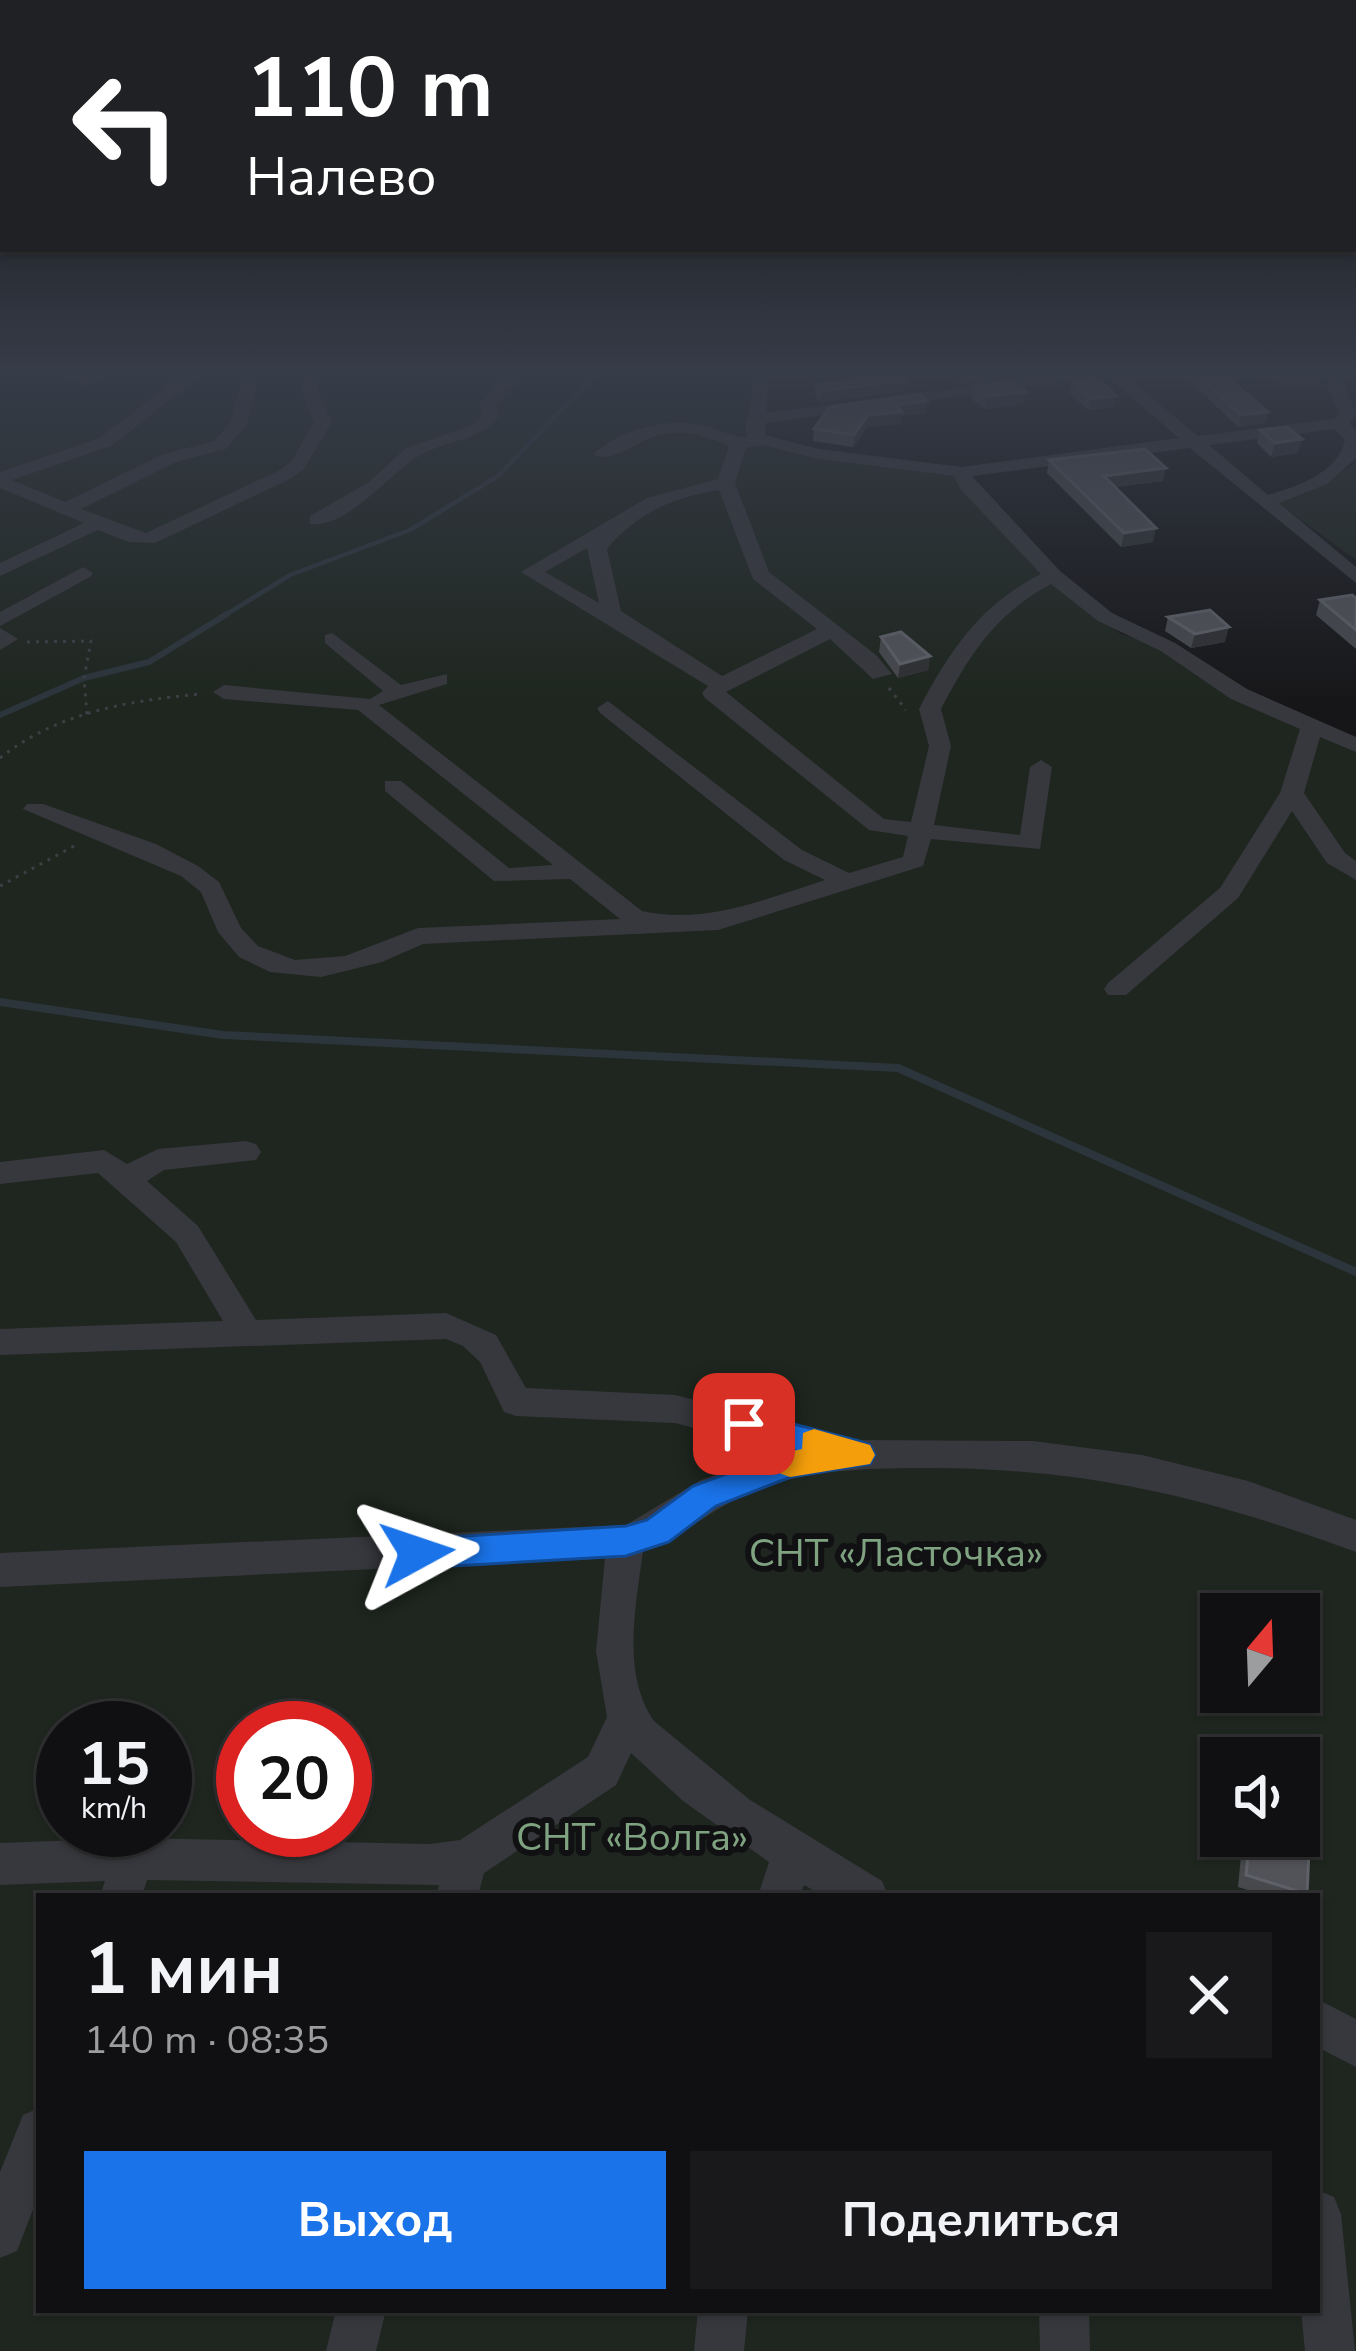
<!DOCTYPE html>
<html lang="ru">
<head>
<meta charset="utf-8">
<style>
	:root { --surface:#101012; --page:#19191b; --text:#f1f3f6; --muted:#9c9d9f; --line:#303032; --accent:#1a73e8 }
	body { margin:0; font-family:"Nunito Sans",sans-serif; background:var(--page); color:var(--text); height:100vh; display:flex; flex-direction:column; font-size:45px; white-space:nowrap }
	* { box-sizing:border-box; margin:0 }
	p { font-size:39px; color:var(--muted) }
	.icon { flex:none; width:66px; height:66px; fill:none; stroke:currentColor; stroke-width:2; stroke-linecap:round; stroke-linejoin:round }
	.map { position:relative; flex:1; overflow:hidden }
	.sheet { position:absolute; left:36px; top:1893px; width:1284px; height:420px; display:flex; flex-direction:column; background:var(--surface); border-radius:0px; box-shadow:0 3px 9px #0004,0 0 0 3px var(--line) }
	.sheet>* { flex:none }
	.guide { position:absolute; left:0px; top:0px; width:1356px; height:252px; box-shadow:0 3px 9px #0004,0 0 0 3px var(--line); background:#202124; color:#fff; overflow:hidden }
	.needle { width:78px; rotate:19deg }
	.fabs { position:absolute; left:1200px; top:1593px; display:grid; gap:24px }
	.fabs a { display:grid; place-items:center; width:120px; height:120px; border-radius:0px; background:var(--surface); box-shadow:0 3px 9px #0004,0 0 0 3px var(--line); font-size:60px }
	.speed { position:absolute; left:36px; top:1701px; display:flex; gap:24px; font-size:60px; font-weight:700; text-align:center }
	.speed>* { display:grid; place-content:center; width:156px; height:156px; border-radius:50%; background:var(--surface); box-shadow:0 3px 9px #0004,0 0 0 3px var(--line); line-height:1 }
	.speed small { font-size:30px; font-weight:400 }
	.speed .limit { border:18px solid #d22; background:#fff; color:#111 }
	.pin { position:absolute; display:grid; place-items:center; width:102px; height:102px; color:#fff; margin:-51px; border-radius:24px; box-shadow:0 6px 18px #0006 }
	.me { position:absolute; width:132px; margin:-66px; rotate:85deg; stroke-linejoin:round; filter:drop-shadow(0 0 9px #0008) }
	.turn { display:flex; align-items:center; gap:42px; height:252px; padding:0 48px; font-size:54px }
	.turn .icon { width:156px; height:156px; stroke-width:2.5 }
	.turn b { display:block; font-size:84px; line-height:102px }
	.round { display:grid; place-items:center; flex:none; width:126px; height:126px; border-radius:0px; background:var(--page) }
	.headline { display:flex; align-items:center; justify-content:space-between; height:204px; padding:0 48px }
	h1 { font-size:72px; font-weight:700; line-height:90px }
	.action { display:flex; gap:24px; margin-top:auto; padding:24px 48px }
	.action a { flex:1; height:138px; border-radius:0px; background:var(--accent); color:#fff; font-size:48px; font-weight:700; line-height:138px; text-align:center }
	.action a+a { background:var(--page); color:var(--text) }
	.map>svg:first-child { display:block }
</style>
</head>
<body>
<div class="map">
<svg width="1356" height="2351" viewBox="0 0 1356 2351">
	<rect width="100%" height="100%" fill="#161618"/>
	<path fill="#1e261f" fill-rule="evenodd" d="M0 376H756L747 433 761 443 956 474 1044 575 1121 634 1162 647 1356 751V2351H0ZM1221 1614H1299V1692H1221ZM63 1728H165V1830H63ZM243 1728H345V1830H243ZM1221 1758H1299V1836H1221ZM39 1896H1317V2310H39Z
		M1356 442V560L1277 502 1355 464Z"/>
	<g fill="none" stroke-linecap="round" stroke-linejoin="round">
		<path stroke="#2c353c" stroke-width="4.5" d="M222 617 290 575 410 530 498 476 594 376"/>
		<path stroke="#2c353c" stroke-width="6" d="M0 715 84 678 149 662 227 614"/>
		<path stroke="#2c353c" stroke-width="8" d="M0 1002 223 1035 898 1068 1356 1272"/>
		<path stroke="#3d3f44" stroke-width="3" stroke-dasharray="3 6" stroke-linecap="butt" d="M27 642 91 641 84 678 87 715
			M889 688 906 710
			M0 758C58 712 128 701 200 694
			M0 886 74 846"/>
		<path fill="#37383d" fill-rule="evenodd" d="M60 376H107L87 386Z
			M181 376H200L111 446 12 480 65 502 164 454 214 441 230 423 242 376H258L247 424 226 449 176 462 81 509 146 533 278 471 291 462 314 422 301 389 305 376H321L317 389 332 422 304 469 290 479 155 543 129 542 98 530 0 576V563L84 523 0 488V472L99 438Z
			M504 376H521L496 406 500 415C478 443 447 439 419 456 389 473 349 528 310 524V516L369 482 406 448 473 425 483 414 479 405Z
			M753 376H769L766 413 1057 376H1104L766 423 765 435 819 449 961 467 1179 438 1107 376H1125L1198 436 1334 419 1339 414 1324 376H1340L1356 414 1349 423 1356 431V458L1327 484 1279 503 1356 567V583L1190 448 972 476 1060 571 1112 613 1175 643 1247 689 1356 737V752L1320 737 1304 793 1345 853 1356 861V880L1327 863 1292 811 1238 898 1126 995H1108L1104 989 1108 983 1220 888 1280 793 1300 729 1231 699 1161 651 1098 621 1051 584C996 613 969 655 941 709L951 746 934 825 1020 835 1030 767 1041 760 1052 767 1040 849 931 839 923 866 718 930 423 944 382 962 321 977 270 972 239 957 218 932 201 892 181 876 23 809 27 804H43L156 844 198 866 219 882 241 928 258 946 295 960 345 956 418 928 620 919 570 879 494 881 385 791V781H401L509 868 553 865 358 710 224 699 213 692 224 685 370 699 383 691 325 643V635L332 633 401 685 447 674V684L379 705 642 911C706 925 765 899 825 880L784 860 600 713 597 708 608 701 802 850 849 873 903 857 908 836 869 830 705 698 702 693 708 686 521 572 647 498 718 479 729 446C707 436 687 430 663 434 642 437 611 466 593 454 621 430 665 417 702 425 717 428 732 438 747 437L745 420 749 416ZM1335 429 1345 440C1338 473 1298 486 1268 495L1209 445ZM762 445 819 459 954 476 961 490 1041 574C980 605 950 650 919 709L929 746 911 822 884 819 726 692 830 639 873 679 892 674 876 655 769 572 735 483 746 448ZM719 490 753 579 817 629 722 676 621 611 607 549C636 513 675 497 719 490ZM587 548 599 603 545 572Z
			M83 567 93 573 90 577 0 626V612Z
			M0 628 18 639 0 650Z
			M246 1141 256 1144 261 1152 256 1160 164 1170 147 1181 198 1226 256 1320 446 1313 496 1335 526 1388 675 1395 856 1440 1033 1441 1142 1455 1248 1481 1356 1520V1552C1206 1497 1088 1468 927 1468 875 1468 822 1469 772 1484 724 1498 689 1534 643 1551 636 1604 621 1674 654 1721L750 1800 882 1881 888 1896H823L804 1885 800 1896H758L769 1862 683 1801 631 1753 616 1785 484 1873 478 1896H436L439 1885 147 1880 142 1896H100L105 1881 0 1885V1843L133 1838 430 1844 460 1840 588 1757 607 1717 596 1651 605 1558 0 1587V1553L626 1525 701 1480 784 1451 675 1423 516 1416 504 1412 480 1362 463 1346 446 1339 0 1355V1329L223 1321 176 1242 98 1173 0 1184V1162L104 1150 127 1164 158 1149Z
			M1317 1999 1356 2019V2067L1317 2047Z
			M39 2108V2194L17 2251 0 2258V2172L23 2115Z
			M1317 2190 1334 2197 1341 2214 1355 2351H1305L1301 2310H1317Z
			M336 2310H386L376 2351H326Z
			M698 2310H748L744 2351H694Z
			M1039 2310H1089L1090 2351H1040Z"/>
	</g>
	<path fill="#47494d" d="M850 376H903L905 391 820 402 815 395 816 385 854 380Z
		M1185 376H1263L1231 380 1268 412 1265 423 1238 427Z
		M1272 376H1318L1316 383 1283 386Z
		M1072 382 1116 396 1114 407 1088 410 1070 393Z
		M973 386 1026 392 1024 404 986 409 971 399Z
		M830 407 925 413 901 416 900 424 867 427 853 447 813 441 814 429Z
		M1260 430 1298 453 1271 457 1257 443Z
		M1049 460 1163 481 1116 487 1153 542 1121 547 1047 473Z
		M1356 598V649L1316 615 1320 600Z
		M1168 617 1225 642 1191 648 1165 631Z
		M881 637 930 656 928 670 898 678 879 652Z
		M1248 1836H1260L1307 1894 1305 1896H1267L1238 1887 1242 1845Z"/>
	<path fill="#2f3033" d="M957 376H997L996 379 956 384Z
		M1219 376H1263L1218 382Z
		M1285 376H1318L1316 383 1283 386Z
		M906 380 905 391 820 402 821 391Z
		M1026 392 1024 404 986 409 988 396Z
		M1116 396 1114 407 1088 410 1090 399Z
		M927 401 925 413 901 416 900 424 867 427 853 447 854 435 868 415 896 405Z
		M1268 412 1265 423 1238 427 1241 415Z
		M1302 439 1298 453 1271 457 1275 443Z
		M1166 468 1163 481 1102 489 1104 476Z
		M1156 528 1153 542 1121 547 1124 533Z
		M1229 627 1225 642 1191 648 1195 634Z
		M930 656 928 670 898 678 900 664Z"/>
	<path fill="#525359" stroke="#5f6168" stroke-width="3" d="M861 376H903L906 380 821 391 816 385 864 379Z
		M1199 376H1226L1268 412 1241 415Z
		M1098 379 1116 396 1090 399 1072 382Z
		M1014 381 1026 392 988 396 973 386Z
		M921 394 927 401 896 405 902 412 868 415 854 435 814 429 830 407Z
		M1287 427 1302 439 1275 443 1260 430Z
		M1145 449 1166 468 1104 476 1156 528 1124 533 1049 460Z
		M1352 595 1356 598V630L1320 600Z
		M1210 610 1229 627 1195 634 1168 617Z
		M901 632 930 656 900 664 881 637Z
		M1250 1836H1260L1309 1851 1307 1894 1246 1875Z"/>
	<linearGradient id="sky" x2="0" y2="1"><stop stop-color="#0c0c0d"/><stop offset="0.53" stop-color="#363c48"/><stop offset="1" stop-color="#363c48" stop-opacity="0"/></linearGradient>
	<rect width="1356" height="705" fill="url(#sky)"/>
	<path fill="#1a73e8" stroke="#114b97" stroke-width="3" d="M744 1411 859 1441 870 1445 875 1455 870 1464 791 1477 716 1506 669 1542 626 1556 417 1568 406 1564 401 1553 406 1543 417 1539 626 1526 647 1520 693 1486 792 1450 733 1433 728 1424Z"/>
	<path fill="#f59e0b" d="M814 1429 870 1445 875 1455 870 1464 790 1477 779 1473 774 1464 779 1454 802 1449 803 1433Z"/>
	<g text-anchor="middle" stroke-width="12" stroke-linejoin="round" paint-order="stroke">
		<g font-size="39" fill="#7fa381" stroke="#111113">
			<text x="896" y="1566">СНТ «Ласточка»</text>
			<text x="632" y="1850">СНТ «Волга»</text>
		</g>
	</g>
</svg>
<div class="fabs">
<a><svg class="needle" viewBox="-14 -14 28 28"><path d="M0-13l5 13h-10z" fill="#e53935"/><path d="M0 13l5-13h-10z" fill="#9c9d9f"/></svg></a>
<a><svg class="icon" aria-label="sound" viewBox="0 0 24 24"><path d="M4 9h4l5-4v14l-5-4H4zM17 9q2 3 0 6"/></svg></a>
</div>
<div class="speed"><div>15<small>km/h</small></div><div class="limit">20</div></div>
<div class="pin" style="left:744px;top:1424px;background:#d93025"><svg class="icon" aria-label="arrive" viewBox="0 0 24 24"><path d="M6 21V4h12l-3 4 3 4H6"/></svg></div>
<svg class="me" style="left:417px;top:1553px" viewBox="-20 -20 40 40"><path d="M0-17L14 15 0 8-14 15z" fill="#1a73e8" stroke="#fff" stroke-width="4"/></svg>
<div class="guide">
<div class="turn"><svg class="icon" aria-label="left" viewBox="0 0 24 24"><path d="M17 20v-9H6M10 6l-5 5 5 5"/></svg><div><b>110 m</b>Налево</div></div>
</div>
<section class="sheet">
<div class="headline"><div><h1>1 мин</h1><p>140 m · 08:35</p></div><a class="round"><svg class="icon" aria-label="close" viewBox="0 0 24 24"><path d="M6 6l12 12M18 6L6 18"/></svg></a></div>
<div class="action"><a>Выход</a><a>Поделиться</a></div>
</section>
</div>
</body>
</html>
